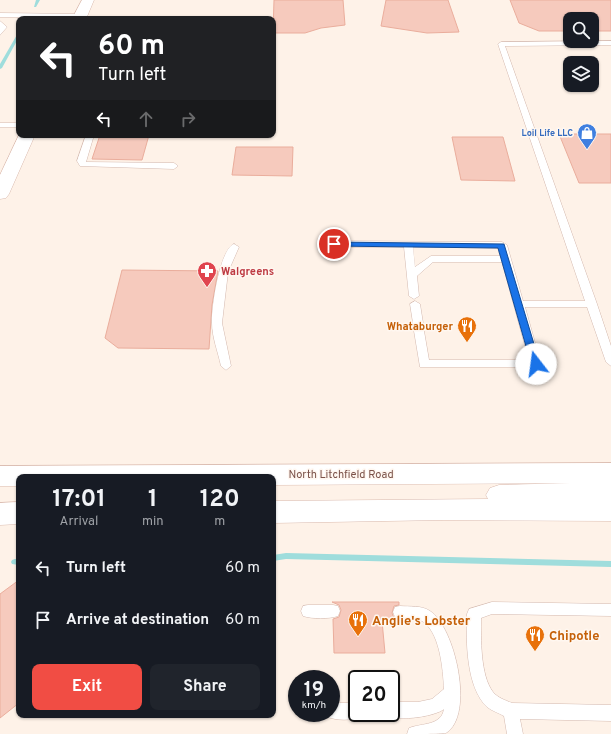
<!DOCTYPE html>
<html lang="en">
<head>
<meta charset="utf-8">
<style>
	:root { --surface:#171b24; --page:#20242c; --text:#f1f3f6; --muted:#9ea1a6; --accent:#f14d44 }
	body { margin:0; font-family:Overpass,sans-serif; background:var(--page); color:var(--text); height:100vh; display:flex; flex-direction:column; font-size:15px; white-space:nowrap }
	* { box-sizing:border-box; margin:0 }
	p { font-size:13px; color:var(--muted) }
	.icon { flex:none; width:22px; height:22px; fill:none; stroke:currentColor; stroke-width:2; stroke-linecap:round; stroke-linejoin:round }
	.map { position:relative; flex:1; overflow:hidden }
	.side { position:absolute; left:16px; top:474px; width:260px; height:244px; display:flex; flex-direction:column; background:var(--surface); border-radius:8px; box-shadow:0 1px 3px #0004 }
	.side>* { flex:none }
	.hud { position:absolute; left:16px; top:16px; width:260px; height:122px; border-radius:8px; box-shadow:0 1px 3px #0004; background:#202124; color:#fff; overflow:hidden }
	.buttons { position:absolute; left:563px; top:12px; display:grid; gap:8px }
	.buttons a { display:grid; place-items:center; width:36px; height:36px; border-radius:8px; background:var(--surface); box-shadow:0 1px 3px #0004; font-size:20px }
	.speed { position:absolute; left:288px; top:670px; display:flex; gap:8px; font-size:20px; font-weight:700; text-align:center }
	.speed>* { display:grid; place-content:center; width:52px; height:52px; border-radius:50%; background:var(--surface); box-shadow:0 1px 3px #0004; line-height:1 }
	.speed small { font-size:10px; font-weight:400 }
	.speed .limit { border:2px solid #111; border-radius:6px; background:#fff; color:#111 }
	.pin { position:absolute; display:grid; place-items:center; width:34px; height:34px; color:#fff; margin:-17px; border:2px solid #fff; border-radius:50%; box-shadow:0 1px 4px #0007 }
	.me { position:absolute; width:44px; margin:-22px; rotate:345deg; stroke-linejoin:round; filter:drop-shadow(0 0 3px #0008) }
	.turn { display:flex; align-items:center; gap:14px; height:84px; padding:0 16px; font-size:18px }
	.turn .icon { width:52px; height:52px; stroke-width:2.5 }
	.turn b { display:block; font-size:28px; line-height:34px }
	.lanes { display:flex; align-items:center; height:38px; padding:0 16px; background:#0003; justify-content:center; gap:20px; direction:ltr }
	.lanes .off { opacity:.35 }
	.eta { display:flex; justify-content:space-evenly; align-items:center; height:68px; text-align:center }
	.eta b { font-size:24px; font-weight:700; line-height:28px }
	.primary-button { display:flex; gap:8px; margin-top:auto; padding:8px 16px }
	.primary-button a { flex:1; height:46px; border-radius:8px; background:var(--accent); color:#fff; font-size:16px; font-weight:700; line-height:46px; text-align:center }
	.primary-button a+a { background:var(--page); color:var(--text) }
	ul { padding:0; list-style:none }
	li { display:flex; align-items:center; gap:12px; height:52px; padding:0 16px }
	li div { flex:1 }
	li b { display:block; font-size:15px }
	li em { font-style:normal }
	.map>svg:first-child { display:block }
</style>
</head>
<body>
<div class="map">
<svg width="611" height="734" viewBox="0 0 611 734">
	<rect width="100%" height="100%" fill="#fef2e8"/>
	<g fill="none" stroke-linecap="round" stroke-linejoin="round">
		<path fill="#9fdddc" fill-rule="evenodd" d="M36 0H40L36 7H34Z
			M18 33H19V37L2 68 0 69V64Z
			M286 553 611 561V567L286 559 273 561V555Z
			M15 559H19V565L12 564 11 562 12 560Z"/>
	</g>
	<path fill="#f6cabd" stroke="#eaad9c" d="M274 0H343L345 25 321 28 305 33H273Z
		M386 0H448L459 32 427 33 381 26Z
		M510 0H611V31H592V19H570V31H539L519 23Z
		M559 134H611V183H579Z
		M100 135H149L142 160 92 159Z
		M452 137H503L515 181 461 180Z
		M236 147H293L292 176 232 175Z
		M122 270 218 271 212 305 209 349 118 348 105 338Z
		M19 580V703L0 718V594Z
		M332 602H399V605L394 606 392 613 394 618 400 621H382L385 653H334L333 619 339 617 341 610 339 605Z"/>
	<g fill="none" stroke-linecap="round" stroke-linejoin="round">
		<g stroke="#d4b9af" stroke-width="1">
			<path id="lane" d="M0 13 81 14 84 16 81 18 0 17Z
				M0 21 7 27 0 35Z
				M611 41V45L505 46 597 304 611 346V366L606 362 587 307H525L541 364 540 367H420L414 331 419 327 424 331 429 360H529L502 262H433L417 276 419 296 414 299 409 296 404 247H334L329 244 334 241 502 242 507 245 523 301H585L498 44 501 42ZM413 247 498 248 500 256H431L415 267Z
				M0 123H19V127H0Z
				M86 135H94L86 162 174 163 178 166 174 169 80 166 77 161Z
				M234 244 239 247 228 272 222 323 231 366 226 370 221 366C218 352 212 337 212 323 211 309 220 248 234 244Z
				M415 301 420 304 423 323 418 327 413 323 410 304Z
				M492 602 611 604V616L492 614 481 618C481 638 480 675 493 692 498 698 505 700 512 703L611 705V721L520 719 523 734H507L504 716C499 713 492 711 487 707 466 687 466 641 467 614L469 609Z
				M308 605H333L338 606 340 611 338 616C329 619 312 619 303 616L301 611 303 606Z
				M400 606C410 607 421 605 430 611 455 627 475 715 446 733 440 734 416 734 407 734L409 728C422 723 441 726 444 709 435 717 391 723 385 713H391V702H418L432 699 444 689C443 670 440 629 420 620 412 617 403 620 395 617L393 612 395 607Z
				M331 703H357V713H364L362 716C353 721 335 721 326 716L324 713H331Z"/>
		</g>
		<g stroke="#dabaae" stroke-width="1">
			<path id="secondary" d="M82 0H94L86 19H72Z
				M19 135H35L9 194 6 198 0 199V175Z
				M611 463V521L443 520 273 523V501L488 499 486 495 490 488 499 485 571 483 273 485V477H19V486H0V466Z
				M19 502V524L0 525V503Z"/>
		</g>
		<use href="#lane" fill="#fff" fill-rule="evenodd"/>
		<use href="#secondary" fill="#fff" fill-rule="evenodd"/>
	</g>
	<path fill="#1a73e8" stroke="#114b97" d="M334 242 504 244 540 364 539 367 536 368 531 364 498 248 331 246 330 244Z"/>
	<defs>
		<g id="shop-pin" transform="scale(1)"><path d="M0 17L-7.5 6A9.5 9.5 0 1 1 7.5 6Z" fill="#3f7fe0" stroke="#fff7f0"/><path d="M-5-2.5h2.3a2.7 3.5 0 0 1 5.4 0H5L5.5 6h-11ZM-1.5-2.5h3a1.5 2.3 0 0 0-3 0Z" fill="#fff"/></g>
		<g id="pharmacy-pin" transform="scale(1)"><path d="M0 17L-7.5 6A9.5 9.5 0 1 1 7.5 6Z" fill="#e0444e" stroke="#fff7f0"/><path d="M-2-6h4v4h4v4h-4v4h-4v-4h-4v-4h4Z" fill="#fff"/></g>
		<g id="restaurant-pin" transform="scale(1)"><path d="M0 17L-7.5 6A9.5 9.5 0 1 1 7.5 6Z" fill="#e8710a" stroke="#fff7f0"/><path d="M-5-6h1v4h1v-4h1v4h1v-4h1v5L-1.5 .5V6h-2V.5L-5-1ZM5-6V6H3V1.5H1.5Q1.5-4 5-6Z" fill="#fff"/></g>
	</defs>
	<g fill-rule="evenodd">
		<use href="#shop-pin" x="587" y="133"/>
		<use href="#pharmacy-pin" x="207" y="271"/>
		<use href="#restaurant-pin" x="467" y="326"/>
		<use href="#restaurant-pin" x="358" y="620"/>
		<use href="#restaurant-pin" x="535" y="635"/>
	</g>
	<g text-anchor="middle" stroke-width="3" stroke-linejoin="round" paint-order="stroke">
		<g font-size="9" font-weight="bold" fill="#366cbe" stroke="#fff7f0" text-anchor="end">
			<text x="573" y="136">Loil Life LLC</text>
		</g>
		<g font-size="11" font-weight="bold" fill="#be3a42" stroke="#fff7f0" text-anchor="start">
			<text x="221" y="275">Walgreens</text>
		</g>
		<g font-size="11" font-weight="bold" fill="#c56008" stroke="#fff7f0" text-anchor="end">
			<text x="453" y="330">Whataburger</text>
		</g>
		<g font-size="11" fill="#7b5249" stroke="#fff7f0">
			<text x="341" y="478">North Litchfield Road</text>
		</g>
		<g font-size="13" font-weight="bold" fill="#c56008" stroke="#fff7f0" text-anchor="start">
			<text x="372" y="625">Anglie's Lobster</text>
			<text x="549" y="640">Chipotle</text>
		</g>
	</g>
</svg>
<div class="buttons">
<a><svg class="icon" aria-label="search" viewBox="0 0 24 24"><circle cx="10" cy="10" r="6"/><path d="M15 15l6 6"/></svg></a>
<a><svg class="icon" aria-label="layers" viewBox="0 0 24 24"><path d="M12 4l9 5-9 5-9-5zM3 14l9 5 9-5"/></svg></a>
</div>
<div class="speed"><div>19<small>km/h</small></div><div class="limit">20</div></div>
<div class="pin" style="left:334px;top:244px;background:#d93025"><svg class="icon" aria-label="arrive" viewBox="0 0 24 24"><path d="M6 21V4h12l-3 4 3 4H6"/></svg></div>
<svg class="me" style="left:536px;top:364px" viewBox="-20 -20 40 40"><circle r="19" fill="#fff"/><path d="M0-13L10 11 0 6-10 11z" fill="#1a73e8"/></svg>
<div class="hud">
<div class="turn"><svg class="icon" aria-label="left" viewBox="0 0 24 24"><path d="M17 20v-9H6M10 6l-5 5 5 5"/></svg><div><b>60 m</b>Turn left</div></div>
<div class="lanes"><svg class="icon" aria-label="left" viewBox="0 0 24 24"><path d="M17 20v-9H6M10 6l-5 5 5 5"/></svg><svg class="icon off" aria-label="ahead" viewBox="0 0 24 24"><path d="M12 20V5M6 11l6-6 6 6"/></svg><svg class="icon off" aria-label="right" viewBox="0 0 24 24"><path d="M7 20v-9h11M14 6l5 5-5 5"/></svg></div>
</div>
<section class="side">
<div class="eta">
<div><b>17:01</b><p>Arrival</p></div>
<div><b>1</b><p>min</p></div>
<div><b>120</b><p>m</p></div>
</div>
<ul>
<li><svg class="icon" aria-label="left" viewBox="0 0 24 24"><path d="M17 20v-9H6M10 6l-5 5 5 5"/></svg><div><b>Turn left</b></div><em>60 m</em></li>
<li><svg class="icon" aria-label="arrive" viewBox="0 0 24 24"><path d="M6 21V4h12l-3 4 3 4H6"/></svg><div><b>Arrive at destination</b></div><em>60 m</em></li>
</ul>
<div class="primary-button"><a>Exit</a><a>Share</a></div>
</section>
</div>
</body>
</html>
